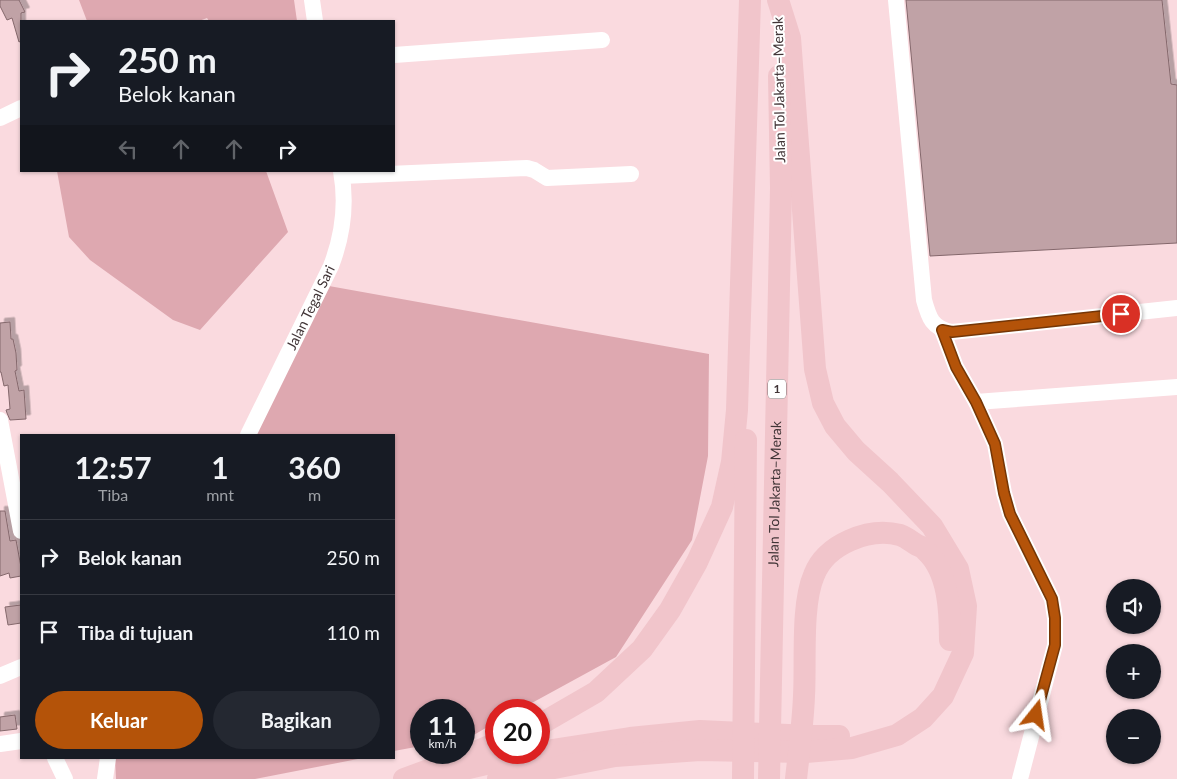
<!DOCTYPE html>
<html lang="id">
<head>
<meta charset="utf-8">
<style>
	:root { --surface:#171b24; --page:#242831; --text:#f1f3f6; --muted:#9ea1a6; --line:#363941; --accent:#b45309 }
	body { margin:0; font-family:Lato,sans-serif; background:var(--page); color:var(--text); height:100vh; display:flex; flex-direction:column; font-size:19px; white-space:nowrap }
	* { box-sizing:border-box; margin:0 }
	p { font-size:16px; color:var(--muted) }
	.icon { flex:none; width:28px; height:28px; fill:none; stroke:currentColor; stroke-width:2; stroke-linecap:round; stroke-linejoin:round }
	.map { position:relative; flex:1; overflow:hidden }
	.side { position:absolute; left:20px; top:434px; width:375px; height:325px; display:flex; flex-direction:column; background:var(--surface); border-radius:0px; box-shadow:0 1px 4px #0004 }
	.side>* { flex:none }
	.guide { position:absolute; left:20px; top:20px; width:375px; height:152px; border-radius:0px; box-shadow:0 1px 4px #0004; background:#171b24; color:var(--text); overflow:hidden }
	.tools { position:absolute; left:1106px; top:579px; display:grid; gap:10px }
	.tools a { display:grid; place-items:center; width:55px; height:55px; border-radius:50%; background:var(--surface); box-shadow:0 1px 4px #0004; font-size:25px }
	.speed { position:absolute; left:410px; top:699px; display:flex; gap:10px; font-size:25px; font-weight:700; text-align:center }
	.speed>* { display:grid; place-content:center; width:65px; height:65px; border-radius:50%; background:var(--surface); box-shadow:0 1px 4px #0004; line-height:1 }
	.speed small { font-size:12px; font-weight:400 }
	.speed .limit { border:8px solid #d22; background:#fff; color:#111 }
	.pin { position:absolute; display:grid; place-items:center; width:42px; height:42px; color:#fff; margin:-21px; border:2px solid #fff; border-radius:50%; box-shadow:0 1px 5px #0007 }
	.me { position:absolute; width:55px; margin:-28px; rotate:15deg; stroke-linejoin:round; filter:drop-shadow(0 0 4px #0008) }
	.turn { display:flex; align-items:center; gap:18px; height:105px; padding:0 15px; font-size:22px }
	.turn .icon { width:65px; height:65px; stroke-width:2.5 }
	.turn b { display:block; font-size:35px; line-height:42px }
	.lanes { display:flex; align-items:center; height:48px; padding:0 15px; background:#0003; justify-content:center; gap:25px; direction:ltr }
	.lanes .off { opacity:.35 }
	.eta { display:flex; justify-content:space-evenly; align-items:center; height:85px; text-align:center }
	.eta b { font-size:30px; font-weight:700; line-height:35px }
	.cta { display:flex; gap:10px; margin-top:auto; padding:10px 15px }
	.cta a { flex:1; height:58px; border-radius:30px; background:var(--accent); color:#fff; font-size:20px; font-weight:700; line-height:58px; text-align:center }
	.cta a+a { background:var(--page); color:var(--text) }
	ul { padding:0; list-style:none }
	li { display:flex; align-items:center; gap:15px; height:75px; padding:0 15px; border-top:1px solid var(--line) }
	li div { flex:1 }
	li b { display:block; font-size:19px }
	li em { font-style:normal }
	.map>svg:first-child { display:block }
</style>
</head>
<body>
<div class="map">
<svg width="1177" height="779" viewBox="0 0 1177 779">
	<defs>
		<filter id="shadow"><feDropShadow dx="4.5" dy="-4.5" stdDeviation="0" flood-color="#0004"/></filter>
	</defs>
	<rect width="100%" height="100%" fill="#fadadf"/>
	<path fill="#dea8b0" d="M79 0H294L297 21H209L207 18 199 21H87Z
		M57 171H266L288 232 200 330 173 320 90 260 69 237Z
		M329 286 709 354 708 456 692 540 616 657 519 710H496V722L472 736 464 738V710H421V746L394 751V435H255Z
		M115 758H363L255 779H116Z"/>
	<path fill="#c0a2a6" stroke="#84686c" filter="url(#shadow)" d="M0 0H19L25 12 21 13V41L19 42 12 18 7 20 0 6Z
		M906 0H1162L1171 84 1177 85V243L930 256Z
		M10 322 11 339H13L16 353 17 370 15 371 19 391 24 390 26 419 10 420 7 413 6 410 10 409 8 385 4 386 1 372H0V323Z
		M0 511H5L10 541 16 540 21 567V576L10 578 9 573 0 576Z
		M21 605V623L8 625 5 607Z
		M15 715 17 729 0 731V717Z"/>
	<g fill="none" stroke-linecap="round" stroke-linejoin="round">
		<g stroke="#fff" stroke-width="16">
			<path d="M312 0 315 21"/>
			<path d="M896 0 924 300C929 318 932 328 952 332L1177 308"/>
			<path d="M394 55 602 40"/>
			<path d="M0 118 21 108"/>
			<path d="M342 176 527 168 534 170 547 178 631 174"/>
			<path d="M942 330 956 367 976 402 995 444 1004 493 1010 514 1052 599 1055 618V645L1020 779"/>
			<path d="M976 402 1177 387"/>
			<path d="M0 420 21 531"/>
			<path id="s1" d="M248 435 331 266C343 235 347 204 341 171"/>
			<path d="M0 676 21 667"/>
			<path d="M0 744 21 741"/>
			<path d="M55 758 65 779"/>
			<path d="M105 779 108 758"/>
		</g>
		<g stroke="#f1c5cb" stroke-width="22">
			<path d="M539 725 596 692 642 649 670 610 697 562 722 507 732 462 737 410 750 0"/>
			<path d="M539 752 630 738 700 731 809 736H839"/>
			<path d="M404 779 459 759 496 743"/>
			<path d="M422 779 537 752"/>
			<path d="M498 779 615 756 700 750 806 752 852 748 897 735 923 718 943 696 963 653 966 606 958 569 932 526 890 482 856 451 835 426 823 403 815 369 790 38 778 0"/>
			<path d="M743 779 746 440"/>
			<path id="s2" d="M769 779 781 188 779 76"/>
			<path d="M796 779C799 751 803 723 804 696 806 662 801 605 814 575 826 544 869 527 900 535 906 537 912 542 917 545 920 546 924 548 926 551 949 572 950 612 950 640"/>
		</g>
	</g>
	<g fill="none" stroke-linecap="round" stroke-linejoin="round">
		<g stroke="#753606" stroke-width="12">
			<path id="route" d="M1036 715 1055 645V618L1052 599 1010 514 1004 493 995 444 976 402 956 367 942 330 952 332 1121 314"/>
		</g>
		<use href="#route" stroke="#b45309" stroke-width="9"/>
	</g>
	<g text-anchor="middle" stroke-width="4" stroke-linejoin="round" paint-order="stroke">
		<rect fill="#fff" stroke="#7a7273" stroke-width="1" x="768" y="379.5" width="18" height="19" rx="4"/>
		<g font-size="12" font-weight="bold" fill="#413537">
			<text x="777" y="393">1</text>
		</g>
		<g font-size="14" fill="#413537" stroke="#fff">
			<text transform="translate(779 90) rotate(-91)" y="5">Jalan Tol Jakarta–Merak</text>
			<text dy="5" stroke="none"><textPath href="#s1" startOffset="142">Jalan Tegal Sari</textPath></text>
			<text dy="5" stroke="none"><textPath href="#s2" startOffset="285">Jalan Tol Jakarta–Merak</textPath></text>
		</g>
	</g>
</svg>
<div class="tools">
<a><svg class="icon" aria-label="sound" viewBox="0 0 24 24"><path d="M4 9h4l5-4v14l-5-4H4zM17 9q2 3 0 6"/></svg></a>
<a>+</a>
<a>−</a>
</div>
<div class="speed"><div>11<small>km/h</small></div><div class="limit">20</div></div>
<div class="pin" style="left:1121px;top:314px;background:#d93025"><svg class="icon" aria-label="arrive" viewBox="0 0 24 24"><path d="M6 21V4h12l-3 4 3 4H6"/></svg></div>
<svg class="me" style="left:1036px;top:715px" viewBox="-20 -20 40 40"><path d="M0-17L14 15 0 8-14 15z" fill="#b45309" stroke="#fff" stroke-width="4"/></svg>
<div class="guide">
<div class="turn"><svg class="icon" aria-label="right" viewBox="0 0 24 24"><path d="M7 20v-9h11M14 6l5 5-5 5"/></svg><div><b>250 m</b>Belok kanan</div></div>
<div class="lanes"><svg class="icon off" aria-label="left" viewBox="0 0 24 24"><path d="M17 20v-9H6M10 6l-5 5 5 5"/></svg><svg class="icon off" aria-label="ahead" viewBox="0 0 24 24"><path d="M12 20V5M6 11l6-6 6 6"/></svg><svg class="icon off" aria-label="ahead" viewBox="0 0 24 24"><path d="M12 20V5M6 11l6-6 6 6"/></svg><svg class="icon" aria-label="right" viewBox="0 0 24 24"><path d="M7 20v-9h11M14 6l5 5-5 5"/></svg></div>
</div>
<section class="side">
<div class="eta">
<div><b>12:57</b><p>Tiba</p></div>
<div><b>1</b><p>mnt</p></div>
<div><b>360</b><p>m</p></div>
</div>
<ul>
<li><svg class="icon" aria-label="right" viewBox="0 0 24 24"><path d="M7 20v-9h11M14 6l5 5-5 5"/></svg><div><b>Belok kanan</b></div><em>250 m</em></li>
<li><svg class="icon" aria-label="arrive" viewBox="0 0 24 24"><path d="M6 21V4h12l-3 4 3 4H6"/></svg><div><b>Tiba di tujuan</b></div><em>110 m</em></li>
</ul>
<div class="cta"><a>Keluar</a><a>Bagikan</a></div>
</section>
</div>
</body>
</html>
